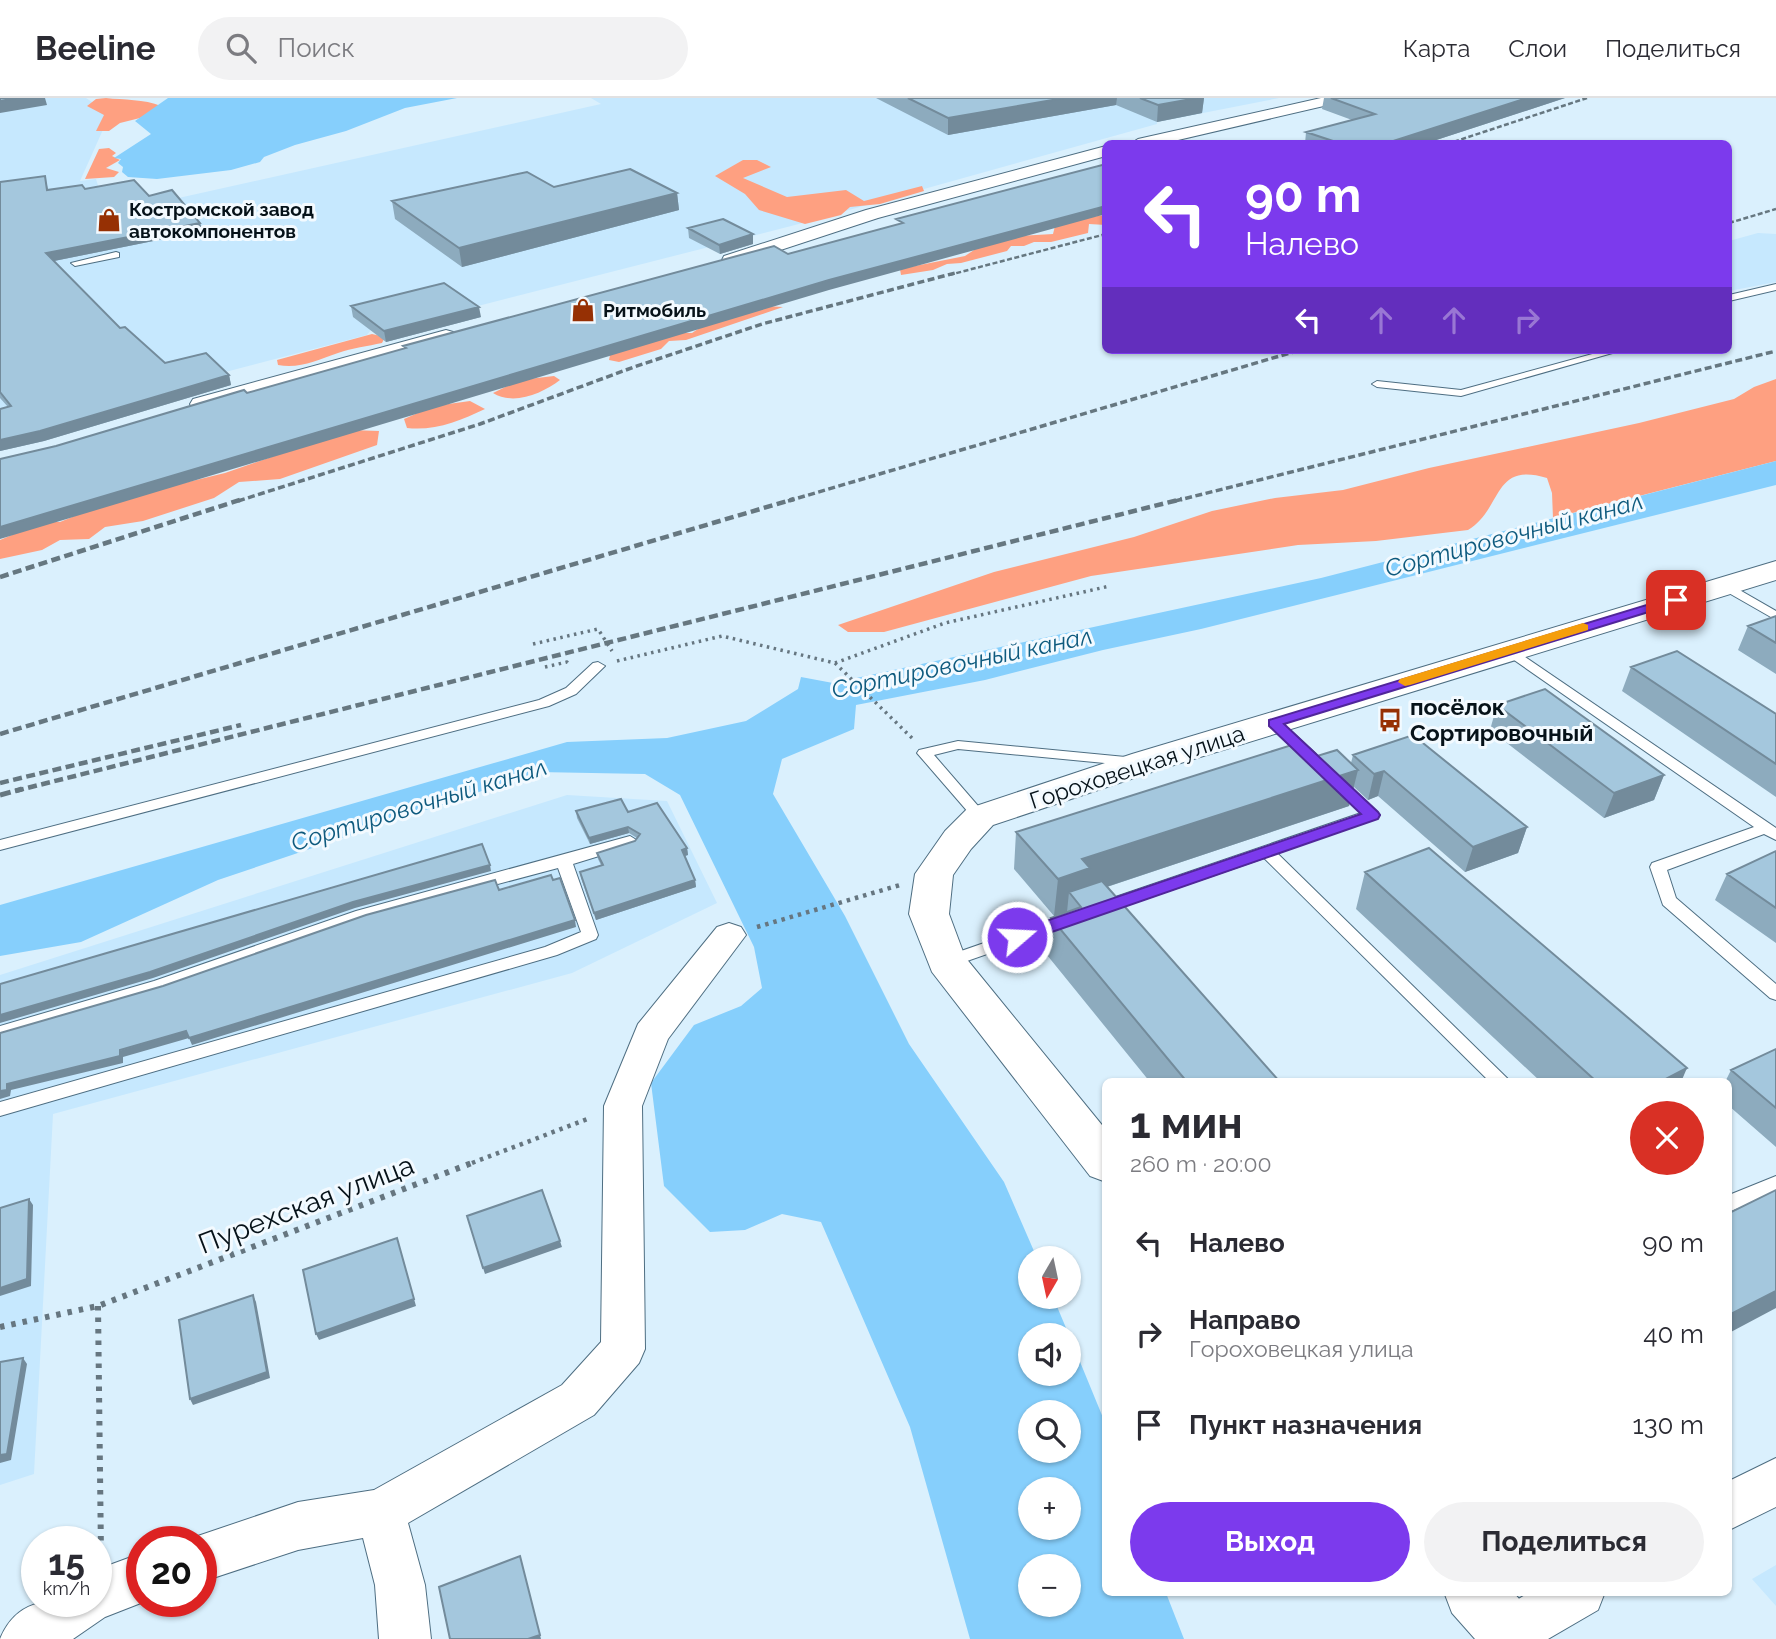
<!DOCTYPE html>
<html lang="ru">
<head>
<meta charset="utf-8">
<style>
	:root { --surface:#fff; --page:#f2f2f3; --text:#2b2b33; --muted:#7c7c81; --line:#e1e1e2; --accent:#7c3aed }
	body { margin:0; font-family:Raleway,sans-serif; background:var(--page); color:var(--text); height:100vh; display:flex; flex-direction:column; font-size:26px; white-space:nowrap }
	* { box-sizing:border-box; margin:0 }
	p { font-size:23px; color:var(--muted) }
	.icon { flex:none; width:38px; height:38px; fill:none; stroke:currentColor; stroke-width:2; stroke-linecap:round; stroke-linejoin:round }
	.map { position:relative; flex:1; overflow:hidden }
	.sheet { position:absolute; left:1102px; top:980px; width:630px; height:518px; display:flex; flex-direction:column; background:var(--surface); border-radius:10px; box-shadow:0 2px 5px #0004 }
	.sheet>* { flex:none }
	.top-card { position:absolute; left:1102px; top:42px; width:630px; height:214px; border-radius:10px; box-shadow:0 2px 5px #0004; background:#7c3aed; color:#fff; overflow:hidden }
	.needle { width:46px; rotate:189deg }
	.tools { position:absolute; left:1018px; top:1148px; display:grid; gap:14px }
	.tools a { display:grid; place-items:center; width:63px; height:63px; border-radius:50%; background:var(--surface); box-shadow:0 2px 5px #0004; font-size:35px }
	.speed { position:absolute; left:21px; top:1428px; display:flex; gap:14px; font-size:35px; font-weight:700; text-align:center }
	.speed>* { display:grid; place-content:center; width:91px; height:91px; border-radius:50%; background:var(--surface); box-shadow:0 2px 5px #0004; line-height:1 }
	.speed small { font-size:18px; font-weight:400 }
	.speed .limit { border:10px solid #d22; background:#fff; color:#111 }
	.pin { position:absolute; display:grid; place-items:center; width:60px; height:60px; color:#fff; margin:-30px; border-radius:14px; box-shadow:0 4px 10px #0006 }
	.me { position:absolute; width:77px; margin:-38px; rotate:71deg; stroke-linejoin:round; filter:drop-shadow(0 0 5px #0008) }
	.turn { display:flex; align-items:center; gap:24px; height:147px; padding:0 28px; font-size:32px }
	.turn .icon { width:91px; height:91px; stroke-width:2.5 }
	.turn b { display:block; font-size:49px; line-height:60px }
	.lanes { display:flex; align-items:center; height:66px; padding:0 28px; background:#0003; justify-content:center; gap:35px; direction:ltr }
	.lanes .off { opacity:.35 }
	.round { display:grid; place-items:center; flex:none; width:74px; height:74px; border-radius:37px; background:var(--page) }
	.headline { display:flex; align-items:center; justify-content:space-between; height:119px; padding:0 28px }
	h1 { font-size:42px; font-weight:700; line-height:52px }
	.button { display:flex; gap:14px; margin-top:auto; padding:14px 28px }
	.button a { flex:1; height:80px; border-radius:42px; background:var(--accent); color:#fff; font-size:28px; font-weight:700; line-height:80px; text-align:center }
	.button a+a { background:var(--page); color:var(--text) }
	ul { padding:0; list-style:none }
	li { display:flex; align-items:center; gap:21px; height:91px; padding:0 28px }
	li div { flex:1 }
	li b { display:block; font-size:26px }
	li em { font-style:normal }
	header { display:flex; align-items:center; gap:42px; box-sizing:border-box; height:98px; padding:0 35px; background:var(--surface); border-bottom:2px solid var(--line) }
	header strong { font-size:33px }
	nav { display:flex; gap:38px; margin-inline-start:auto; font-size:24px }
	.search { width:490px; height:63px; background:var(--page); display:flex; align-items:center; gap:18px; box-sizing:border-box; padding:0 24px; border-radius:38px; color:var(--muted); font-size:26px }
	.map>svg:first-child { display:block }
</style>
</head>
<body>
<header>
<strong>Beeline</strong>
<div class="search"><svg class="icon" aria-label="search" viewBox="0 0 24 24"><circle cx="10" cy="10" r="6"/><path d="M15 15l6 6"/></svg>Поиск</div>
<nav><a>Карта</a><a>Слои</a><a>Поделиться</a></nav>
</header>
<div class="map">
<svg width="1776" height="1541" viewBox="0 0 1776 1541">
	<rect width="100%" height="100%" fill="#daf0fd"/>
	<path fill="#c6e8fe" d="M0 0H86L110 16 80 83 96 81 101 97 174 101 601 6 591 0H1279L1157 24V26L795 127 474 209 371 232 367 237 0 333Z
		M1758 135 1776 136V184L1729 193V143Z
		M567 697 667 703 717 805 572 875 53 1016 34 1376 0 1387V877Z
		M1776 1467V1508L1752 1481Z"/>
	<path fill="#fea081" d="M106 0C124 2 144 1 161 8L140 20 120 25 109 33H96L104 17 87 8 96 1Z
		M109 50 116 55 112 58 120 62 106 70 119 74 114 79 85 81 99 51Z
		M743 62H757L771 69 743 80 787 99 846 92 864 103 922 88 924 93 880 106 850 109 841 117 805 126 759 112 745 96 715 78Z
		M1106 117V127L1089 126 1088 135 1051 144H1034L1024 148H1011L1007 153 961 165 947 166 933 172 901 177 900 171 965 158 977 150 1019 138 1053 136 1055 128 1073 121Z
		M765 208 783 209 686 242 669 243 661 251 619 264 609 262 611 252 676 235H692L710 223Z
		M372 236 385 239 382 245C368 248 352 250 338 255 317 262 300 271 278 267L277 262Z
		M554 278 560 282C543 295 514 308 493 295L520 282Z
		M1776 281V363L1553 420 1552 395 1547 380C1492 363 1503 411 1468 432L1376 443 1298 447 1091 478 884 534H848L838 527 994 474 1134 439 1212 413 1275 400 1343 392 1429 370 1639 325 1734 301 1754 289Z
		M470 303 485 311C460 323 435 333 407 330L404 321 434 308Z
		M350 332 379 333 377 347 280 381 239 384 214 400 143 423 105 429 89 441 60 442 42 452 0 461V442L43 424H60L114 402 225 375Z"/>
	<path fill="#86cffc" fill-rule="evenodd" d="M168 0H457L405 10 346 33 295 47 264 59 260 64 231 72 157 81 128 79 122 74 123 69 118 65 121 61 114 60 151 36 135 23Z
		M1776 363V387L1201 531 1103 552 985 582 856 607 854 631 782 661 773 696 845 818 909 946 1004 1084 1037 1160H1031V1199H1053L1069 1237H1031V1276H1069V1237L1106 1327V1494L1166 1495 1184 1541H970L910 1329 821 1124 782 1116 745 1132 710 1134 664 1088 651 985 694 927 741 908 762 890 754 849 680 697 645 676 538 674 218 782 81 844 0 858V807L567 644 667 640 746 623 798 591 801 579 833 585 1321 480ZM1031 1314H1069V1353H1031ZM1031 1391H1069V1430H1031ZM1031 1468H1069V1507H1031Z"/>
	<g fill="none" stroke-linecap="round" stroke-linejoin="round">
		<g stroke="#4e6e82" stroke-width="2">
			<path id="lane" d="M116 154 119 155V159L75 168 71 165Z
				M1776 186V192L1729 203V197Z
				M1607 252H1623L1461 298 1377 289 1372 286 1377 283 1461 292Z
				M1724 483 1776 513V522L1720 490 1718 487Z
				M1509 548 1776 730V742L1764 736 1667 772 1676 800 1776 886V902L1770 900 1663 807 1650 769 1652 765 1754 729 1504 555 1502 552Z
				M598 564 605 568 576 596 549 608 0 752V742L539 602 566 590 593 565Z
				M1274 621 1279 622 1316 656 1318 659 1316 662H1306L1269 628 1267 625Z
				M958 643 1136 660 1143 664 1136 668 958 651 934 657 985 716 988 719 980 724 975 722 917 655 919 652Z
				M1337 679 1342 681 1377 714 1380 717 1377 720 1277 755 1511 984H1490L1264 760 1107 814 1101 815 1093 810 1095 806 1361 715 1332 687 1330 684Z
				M630 738 638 743 635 747 573 766 598 837 596 841 557 857 0 1018V1004L545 849 581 834 558 770 367 821 165 892 0 940V928L154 883 356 813Z
				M1070 815 1078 821 1076 825 947 870 941 868 939 864 941 860Z
				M1776 1078V1094L1729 1114V1097Z"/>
		</g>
		<g stroke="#4e6e82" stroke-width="2">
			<path id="street" d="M1321 0H1348L1341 4 1161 46H1130L1138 41Z
				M1106 48V58L878 120 738 166 731 168 722 162 724 158 866 112Z
				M446 232 453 234 456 238 453 242 201 313 193 311 190 306 193 301Z
				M729 825 741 829 746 837 668 941 642 1008 645 1251 639 1265 594 1317 408 1425 425 1487 431 1541H379L375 1487 363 1440 298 1452 201 1484V1444L183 1443 298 1404 374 1392 562 1287 601 1244 604 1008 638 926 717 829Z
				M1776 1360V1409L1729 1432V1383Z
				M142 1455V1503H146L105 1519 73 1541H0C19 1496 55 1503 96 1503V1472Z
				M1530 1494H1605L1598 1512 1548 1541H1488L1485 1534 1493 1516Z"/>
		</g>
		<g stroke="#4e6e82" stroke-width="2">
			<path id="secondary" d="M1776 463V482L1158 672 993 727 971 751 953 777 949 816 965 859 1106 1032V1084L1090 1078 932 874 909 816 915 776 945 733 967 711 1132 656Z
				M1444 1494H1513L1536 1520 1545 1541H1475L1452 1515Z"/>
		</g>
		<path stroke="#667680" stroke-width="3.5" stroke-dasharray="2.5 4.5" stroke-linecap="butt" d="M533 546 598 531 612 553
			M617 563 722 538 835 565 945 525 1110 488
			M835 565 912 640
			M545 569 567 564 570 568"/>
		<path stroke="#667680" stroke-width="4.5" stroke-dasharray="3.5 5" stroke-linecap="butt" d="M757 829 900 787
			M472 1065 590 1020"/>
		<path stroke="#667680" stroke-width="6" stroke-dasharray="4.5 7" stroke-linecap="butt" d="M98 1208 101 1456
			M0 1229 98 1208 477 1063"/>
		<use href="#lane" fill="#fff" fill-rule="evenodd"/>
		<use href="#street" fill="#fff" fill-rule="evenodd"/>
		<use href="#secondary" fill="#fff" fill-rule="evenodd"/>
		<path stroke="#667780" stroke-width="2.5" stroke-dasharray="5 2.5" stroke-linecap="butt" d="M1447 46 1587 0
			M1729 125 1776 111
			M949 177 1106 136"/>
		<path stroke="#667780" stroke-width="3.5" stroke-dasharray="7 3.5" stroke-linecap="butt" d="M238 403 480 326 634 269 762 226 955 175
			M788 403 1300 252
			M1175 403 1776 253"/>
		<path stroke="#667780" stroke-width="4.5" stroke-dasharray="9 4.5" stroke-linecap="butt" d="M0 479 243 401
			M0 636 794 401
			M0 685 241 627
			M15 693 1182 401"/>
		<path stroke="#667780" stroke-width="5" stroke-dasharray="11 5" stroke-linecap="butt" d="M0 697 22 691"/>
	</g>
	<path fill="#8dabbe" d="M876 0H1204L1202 15 1157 24 1116 7 948 37Z
		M1324 0H1565L1424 46H1305L1306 34 1352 22 1322 11Z
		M0 84 47 87 48 92 85 91 149 98 203 133 54 163 120 230 165 265 229 277 231 287 44 343 0 353V311L8 309 0 300Z
		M554 89 677 95 679 112 462 169 395 121 392 103Z
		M688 130 753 146 720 156 689 140Z
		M351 208 481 219 386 244 353 219Z
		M1776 518V576L1738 552 1748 528Z
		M1631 569 1776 616V699L1622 593Z
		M1497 607 1664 677 1654 702 1604 720 1490 632Z
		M1353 657 1527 729 1518 755 1465 774 1378 698 1368 702 1354 689 1349 708 1107 789 1280 984H1150L1047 857 1051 820 1054 818 1014 771 1016 734 1314 659 1351 665Z
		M576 713 628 714 687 750 688 757 684 758 695 782 696 789 596 822 581 780 580 774 601 767 598 761 597 755 635 743 637 740 629 735 590 746 577 720Z
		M1776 753V845L1715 802 1727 776Z
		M1365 774 1681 984H1541L1356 811Z
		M1776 951V1049L1729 1008V984H1725L1731 972Z"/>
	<path fill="#738b9b" d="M16 0H45L47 7 0 15V3Z
		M1064 0H1117L1116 7 948 37V20Z
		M1197 0H1204L1202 15 1157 24 1158 7Z
		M1527 0H1565L1424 46H1384Z
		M677 95 679 112 462 169 459 150Z
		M1106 108V116L829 192 0 441V429L829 182Z
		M200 125 203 133 49 164 46 155Z
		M753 136V146L720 156 719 147Z
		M479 209 481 219 386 244 384 233Z
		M229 277 231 287 44 343 0 353V342Z
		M1358 672 1349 708 1088 795 1069 794 1067 814 1054 818 1058 781 1082 761Z
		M1384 673 1378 698 1368 702 1374 676Z
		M1664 677 1654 702 1604 720 1614 695Z
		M628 729 629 735 590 746 589 740Z
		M1527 729 1518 755 1465 774 1473 749Z
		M687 750 688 757 682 759V752Z
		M490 767 491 773 355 810 153 880 0 925V917L353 804Z
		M695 782 696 789 596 822 594 815Z
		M575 822 576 829 192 947 189 940Z
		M186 933 189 940 123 959V965L11 992 10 998 0 1001V993L7 986Z
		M1687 970 1681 984H1660Z
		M29 1101 33 1107 31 1188 0 1198V1190Z
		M397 1140 416 1208 319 1242 316 1236Z
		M560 1143 562 1149 485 1176 483 1170Z
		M1776 1193V1210L1729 1235V1217Z
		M253 1197 256 1204 270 1280 193 1307 190 1301Z
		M23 1260 27 1266 11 1362 0 1365V1357Z
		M520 1458 541 1541H528Z"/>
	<path fill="#a4c7dd" stroke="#738b9b" stroke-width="2" d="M0 0H16L0 3Z
		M908 0H1064L948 20Z
		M1140 0H1197L1158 7Z
		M1331 0H1527L1384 46H1342L1306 34 1375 16Z
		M1106 66V108L829 182 0 429V361L56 348 244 292 247 295 406 250 403 248 774 148 788 156 903 125 896 121Z
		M630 71 677 95 459 150 392 103 527 74 554 89Z
		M45 78 47 92 82 87 85 91 134 82 149 98 172 92 200 125 46 155 120 230 125 229 165 265 206 255 229 277 40 333 0 342V311L11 308 0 294V84Z
		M723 121 753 136 719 147 688 130Z
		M444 185 479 209 384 233 351 208Z
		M1776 518V545L1748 528Z
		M1677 553 1776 616V666L1631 569Z
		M1545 591 1664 677 1614 695 1497 607Z
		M1413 637 1527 729 1473 749 1384 673 1374 676 1353 657Z
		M1298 645 1314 659 1337 652 1358 672 1082 761 1090 770 1058 781 1016 734Z
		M621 701 628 714 657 705 687 750 682 752 695 782 594 815 580 774 603 767 597 755 635 743 640 736 628 729 589 740 576 713Z
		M482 746 490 767 353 804 150 874 0 917V886Z
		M1429 750 1687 970 1660 984H1597L1365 774Z
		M1776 753V810L1727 776Z
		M551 777 553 782 560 780 575 822 189 940 186 933 120 952V958L7 986V992L0 993V935L163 888 366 817 495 782 499 792Z
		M1102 783 1280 984H1187L1051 820 1081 809 1069 794Z
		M1776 951V1010L1731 972Z
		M542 1092 560 1143 483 1170 467 1118Z
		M1776 1092V1193L1729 1217V1115Z
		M29 1101 27 1181 0 1190V1110Z
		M397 1140 414 1201 316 1236 303 1172Z
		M253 1197 267 1274 190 1301 179 1222Z
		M23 1260 7 1356 0 1357V1264Z
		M520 1458 540 1537 528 1541H450L439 1489Z"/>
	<path fill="#7c3aed" stroke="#51269a" stroke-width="2" d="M1676 498 1683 502 1681 504 1284 626 1378 714 1380 717 1378 721 1023 844 1017 845 1008 839 1011 835 1361 716 1269 628V622Z"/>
	<path fill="#f59e0b" d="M1583 525 1588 527V532L1410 587 1405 588 1398 584 1400 581Z"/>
	<defs>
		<g id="shop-bare" transform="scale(1.89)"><path d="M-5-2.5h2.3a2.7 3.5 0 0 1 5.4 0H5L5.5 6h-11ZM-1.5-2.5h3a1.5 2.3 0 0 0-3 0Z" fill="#963004" stroke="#f3faff" stroke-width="2.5" paint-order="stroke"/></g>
		<g id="bus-bare" transform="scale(1.89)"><path d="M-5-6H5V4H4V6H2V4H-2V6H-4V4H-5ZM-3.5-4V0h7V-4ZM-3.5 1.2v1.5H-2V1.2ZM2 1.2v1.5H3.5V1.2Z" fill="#963004" stroke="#f3faff" stroke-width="2.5" paint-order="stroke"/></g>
	</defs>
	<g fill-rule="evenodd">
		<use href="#shop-bare" x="109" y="122"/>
		<use href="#shop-bare" x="583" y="212"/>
		<use href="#bus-bare" x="1390" y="622"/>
	</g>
	<g text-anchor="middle" stroke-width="6" stroke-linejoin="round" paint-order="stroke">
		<g font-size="19" font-weight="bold" fill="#061219" stroke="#f3faff" text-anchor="start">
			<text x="129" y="118">Костромской завод<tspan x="129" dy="22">автокомпонентов</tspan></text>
			<text x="603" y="219">Ритмобиль</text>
		</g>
		<g font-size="23" font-weight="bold" fill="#061219" stroke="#f3faff" text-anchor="start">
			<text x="1410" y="617">посёлок<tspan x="1410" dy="26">Сортировочный</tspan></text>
		</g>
		<g font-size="23" fill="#061219" stroke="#f3faff">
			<text transform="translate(1137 669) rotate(-18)" y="8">Гороховецкая улица</text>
		</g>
		<g font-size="24" font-style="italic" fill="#0e5a7e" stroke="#f3faff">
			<text transform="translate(1514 437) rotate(-15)" y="8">Сортировочный канал</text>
			<text transform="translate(962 565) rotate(-12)" y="8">Сортировочный канал</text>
			<text transform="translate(419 707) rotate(-17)" y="8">Сортировочный канал</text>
		</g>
		<g font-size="28" fill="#061219" stroke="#f3faff">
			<text transform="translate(306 1106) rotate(-21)" y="10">Пурехская улица</text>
		</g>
	</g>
</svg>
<div class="tools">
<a><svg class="needle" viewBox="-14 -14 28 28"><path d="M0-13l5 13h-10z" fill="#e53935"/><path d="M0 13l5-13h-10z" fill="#7c7c81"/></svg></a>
<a><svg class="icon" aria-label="sound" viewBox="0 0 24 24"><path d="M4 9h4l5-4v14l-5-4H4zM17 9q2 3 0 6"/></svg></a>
<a><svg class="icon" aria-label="search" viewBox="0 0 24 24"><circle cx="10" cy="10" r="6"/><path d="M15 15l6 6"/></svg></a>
<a>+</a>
<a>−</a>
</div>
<div class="speed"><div>15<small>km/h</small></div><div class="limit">20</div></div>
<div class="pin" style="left:1676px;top:502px;background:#d93025"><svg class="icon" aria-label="arrive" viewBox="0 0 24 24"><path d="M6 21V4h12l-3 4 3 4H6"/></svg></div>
<svg class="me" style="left:1017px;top:839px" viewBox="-20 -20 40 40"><circle r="17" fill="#7c3aed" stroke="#fff" stroke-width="3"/><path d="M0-11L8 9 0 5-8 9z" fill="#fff"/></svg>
<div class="top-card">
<div class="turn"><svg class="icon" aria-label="left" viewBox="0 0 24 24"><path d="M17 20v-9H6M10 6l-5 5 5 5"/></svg><div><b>90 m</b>Налево</div></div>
<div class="lanes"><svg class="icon" aria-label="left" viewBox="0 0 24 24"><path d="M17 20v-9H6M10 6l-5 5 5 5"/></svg><svg class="icon off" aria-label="ahead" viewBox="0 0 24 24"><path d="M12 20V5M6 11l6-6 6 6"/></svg><svg class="icon off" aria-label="ahead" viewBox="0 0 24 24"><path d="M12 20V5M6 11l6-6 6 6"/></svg><svg class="icon off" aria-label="right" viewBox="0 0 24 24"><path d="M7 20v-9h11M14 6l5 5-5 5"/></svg></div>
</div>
<section class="sheet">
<div class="headline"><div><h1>1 мин</h1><p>260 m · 20:00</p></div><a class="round" style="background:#d93025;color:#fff"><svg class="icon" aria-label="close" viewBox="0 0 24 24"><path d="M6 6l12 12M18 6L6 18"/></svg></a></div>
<ul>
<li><svg class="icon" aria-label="left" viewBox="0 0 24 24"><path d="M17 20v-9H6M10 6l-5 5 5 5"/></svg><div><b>Налево</b></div><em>90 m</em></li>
<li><svg class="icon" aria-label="right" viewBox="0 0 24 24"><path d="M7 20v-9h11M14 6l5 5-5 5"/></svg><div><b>Направо</b><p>Гороховецкая улица</p></div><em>40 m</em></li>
<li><svg class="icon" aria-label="arrive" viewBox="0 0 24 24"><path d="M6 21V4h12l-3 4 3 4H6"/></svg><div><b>Пункт назначения</b></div><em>130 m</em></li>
</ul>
<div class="button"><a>Выход</a><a>Поделиться</a></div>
</section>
</div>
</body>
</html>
